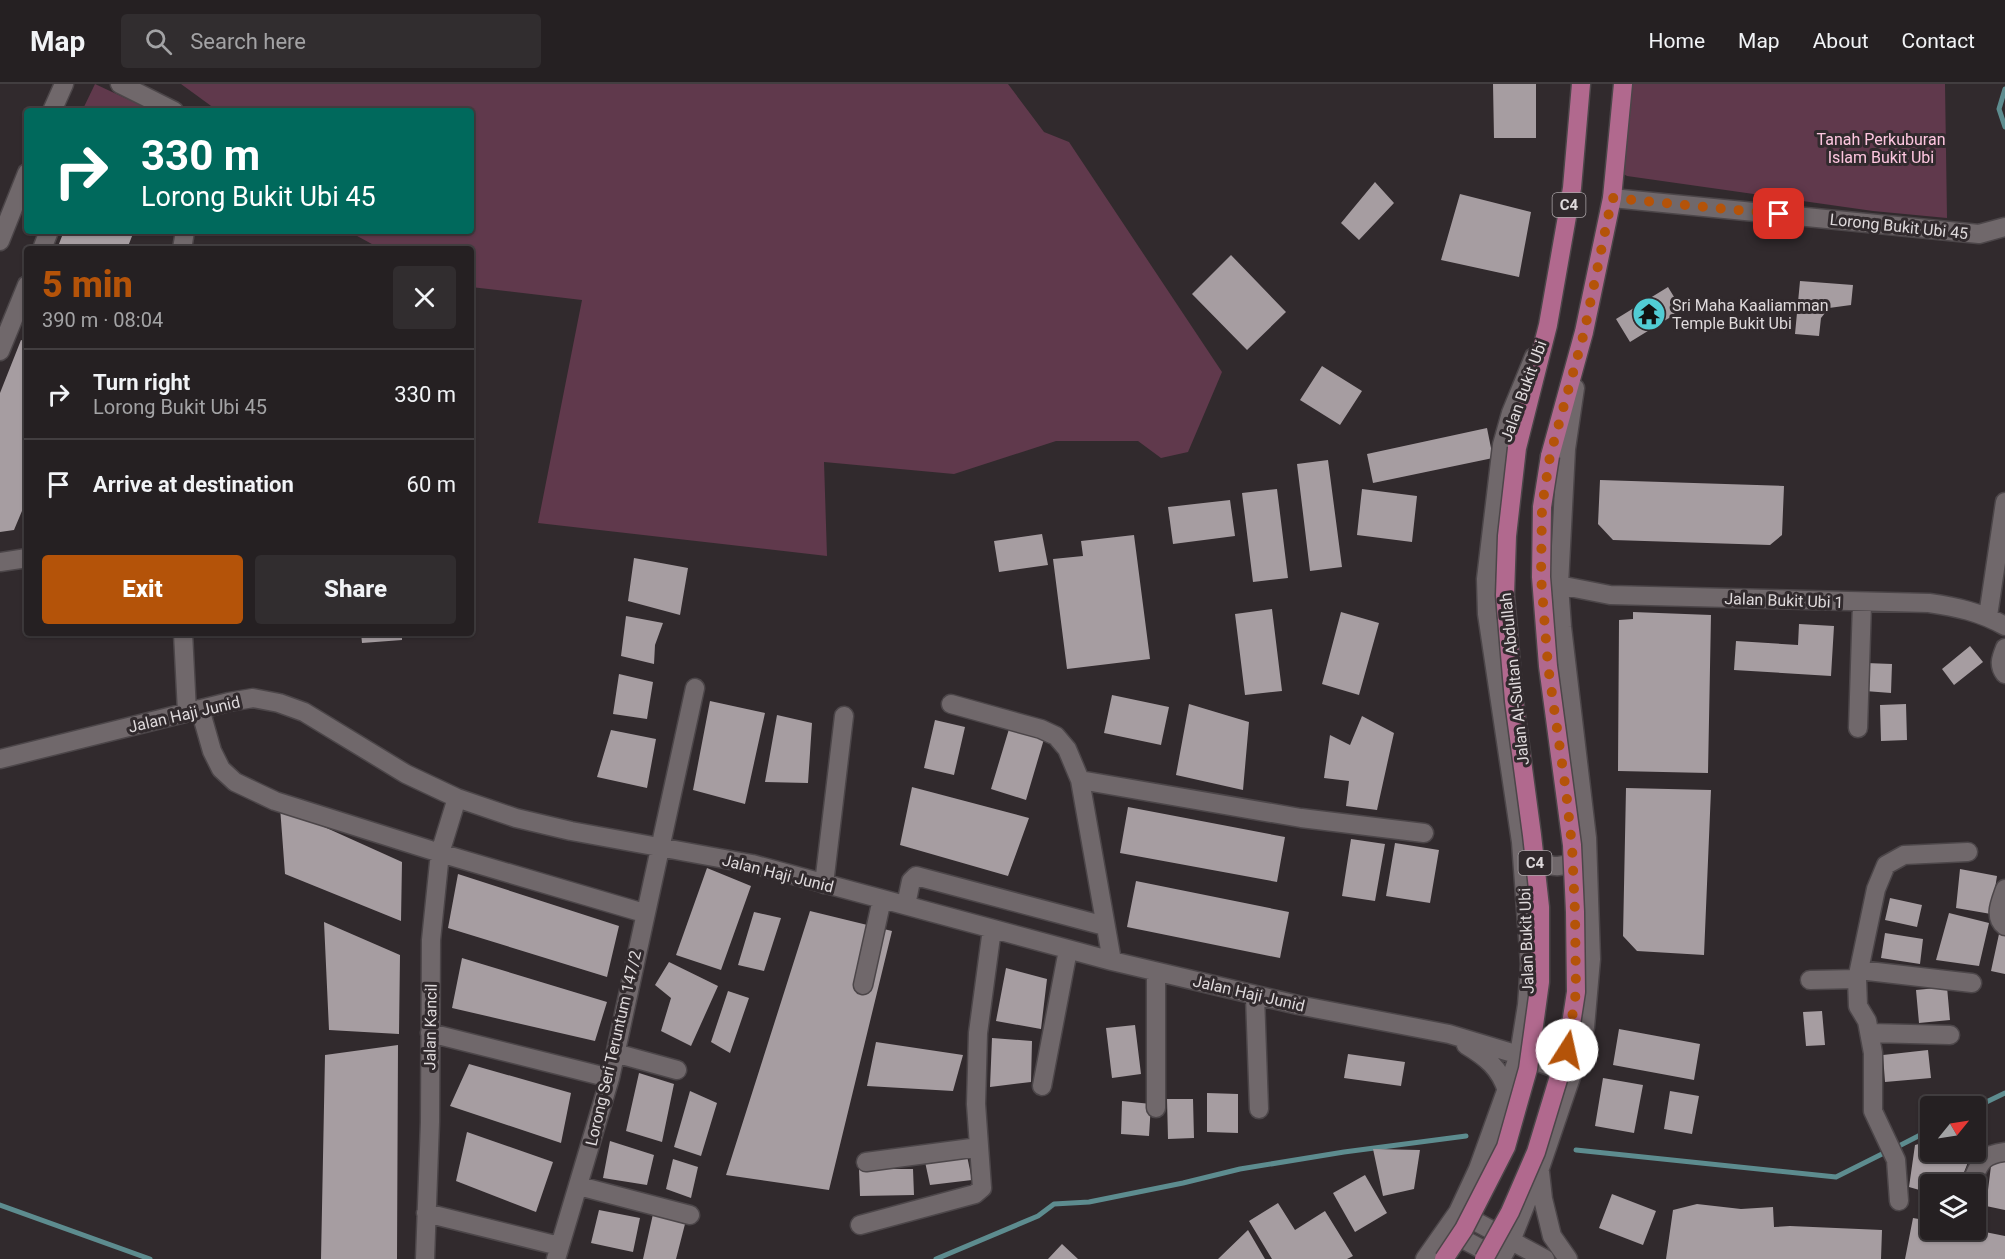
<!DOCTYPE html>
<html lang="en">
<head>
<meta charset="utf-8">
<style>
	:root { --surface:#252022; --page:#312d2f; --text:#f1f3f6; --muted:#a3a3a5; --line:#423e40; --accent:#b45309 }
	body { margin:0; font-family:Roboto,sans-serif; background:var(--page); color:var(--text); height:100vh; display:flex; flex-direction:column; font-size:22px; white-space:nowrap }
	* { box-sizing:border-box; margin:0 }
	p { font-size:20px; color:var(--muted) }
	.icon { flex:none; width:33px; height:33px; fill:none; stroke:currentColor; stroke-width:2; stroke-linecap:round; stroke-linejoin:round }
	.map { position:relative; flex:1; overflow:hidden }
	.panel { position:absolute; left:24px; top:162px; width:450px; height:390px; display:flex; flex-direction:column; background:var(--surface); border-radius:6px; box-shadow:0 2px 4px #0004,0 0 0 2px var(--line) }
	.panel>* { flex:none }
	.hud { position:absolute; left:24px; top:24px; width:450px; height:126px; border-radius:6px; box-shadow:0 2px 4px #0004,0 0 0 2px var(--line); background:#00695c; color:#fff; overflow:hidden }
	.needle { width:39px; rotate:60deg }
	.controls { position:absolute; left:1920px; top:1012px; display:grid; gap:12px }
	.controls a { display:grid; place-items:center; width:66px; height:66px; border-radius:6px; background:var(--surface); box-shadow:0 2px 4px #0004,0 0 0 2px var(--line); font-size:30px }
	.pin { position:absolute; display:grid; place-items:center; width:51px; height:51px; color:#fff; margin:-26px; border-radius:12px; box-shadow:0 3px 9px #0006 }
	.me { position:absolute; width:66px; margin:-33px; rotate:10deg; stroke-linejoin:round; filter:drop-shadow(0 0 4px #0008) }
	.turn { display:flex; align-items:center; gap:21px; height:126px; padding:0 18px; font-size:27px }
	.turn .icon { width:78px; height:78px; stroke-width:2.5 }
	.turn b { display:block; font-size:42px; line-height:51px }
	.round { display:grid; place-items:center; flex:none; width:63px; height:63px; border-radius:6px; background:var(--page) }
	.headline { display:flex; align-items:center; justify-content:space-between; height:102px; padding:0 18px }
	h1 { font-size:36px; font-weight:800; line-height:45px; color:var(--accent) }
	.button { display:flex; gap:12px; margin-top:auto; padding:12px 18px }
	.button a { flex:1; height:69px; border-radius:6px; background:var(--accent); color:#fff; font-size:24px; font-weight:800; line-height:69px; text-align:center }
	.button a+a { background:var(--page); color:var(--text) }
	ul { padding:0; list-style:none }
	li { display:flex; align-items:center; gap:18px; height:90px; padding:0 18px; border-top:2px solid var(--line) }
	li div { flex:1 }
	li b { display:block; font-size:22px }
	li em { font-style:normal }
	header { display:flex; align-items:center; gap:36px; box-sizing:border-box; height:84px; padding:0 30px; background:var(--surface); border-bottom:2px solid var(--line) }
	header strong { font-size:28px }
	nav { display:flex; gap:33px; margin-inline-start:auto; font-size:21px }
	.search { width:420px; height:54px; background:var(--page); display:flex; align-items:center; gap:15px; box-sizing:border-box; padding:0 21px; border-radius:6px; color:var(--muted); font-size:22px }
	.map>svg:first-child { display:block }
</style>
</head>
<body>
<header>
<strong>Map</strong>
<div class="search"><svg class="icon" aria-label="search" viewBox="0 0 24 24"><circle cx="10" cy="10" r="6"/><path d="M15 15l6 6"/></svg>Search here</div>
<nav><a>Home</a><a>Map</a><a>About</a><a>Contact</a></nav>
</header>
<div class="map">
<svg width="2005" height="1175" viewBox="0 0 2005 1175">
	<rect width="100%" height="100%" fill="#312a2d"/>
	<path fill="#60394c" d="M95 0 153 27H82Z
		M181 0H1008L1044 48 1069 58 1222 288 1188 368 1161 374 1138 357H1056L954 390 824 378 827 472 538 439 582 216 471 203V165H381L348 147H471V27H218Z
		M1628 0H1945L1947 134 1873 127 1627 92 1620 88Z"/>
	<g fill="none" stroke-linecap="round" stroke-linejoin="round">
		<path stroke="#5d8c8f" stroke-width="5" d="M2005 5 1999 25 2005 43
			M1976 1023 2005 1009
			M1895 1064 1930 1046
			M1576 1066 1836 1093 1882 1070
			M0 1121 150 1175
			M936 1175 1038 1132 1054 1120 1089 1118 1183 1099 1240 1085 1344 1068 1466 1052"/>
	</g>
	<path fill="#a69da1" d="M1493 0H1536V54H1494Z
		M1375 98 1394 119 1359 156 1341 139Z
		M1460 110 1531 128 1519 193 1441 176Z
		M64 147H134L127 165H57Z
		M1231 171 1286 228 1247 266 1192 210Z
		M1800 197 1853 201 1851 221 1829 224 1821 234 1819 252 1795 250Z
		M1668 203 1682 226 1630 258 1616 235Z
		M21 256 27 258V415L14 446 0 448V309Z
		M1322 282 1362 307 1340 341 1300 316Z
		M1487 344 1493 374 1373 399 1367 370Z
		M1328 376 1342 483 1310 487 1297 380Z
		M1600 396 1784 402 1782 451 1770 461 1613 456 1598 440Z
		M1277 405 1288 494 1253 498 1242 409Z
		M1362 405 1417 412 1412 458 1357 451Z
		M1230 416 1235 452 1173 460 1168 423Z
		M1042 450 1048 481 999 488 994 457Z
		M1134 451 1150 575 1067 585 1053 475 1083 472 1081 457Z
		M634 474 688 484 680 531 628 517Z
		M1272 525 1282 607 1245 611 1235 530Z
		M1341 528 1379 539 1359 611 1322 600Z
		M1633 528 1711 531 1708 689 1618 687 1619 536 1633 535Z
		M626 532 663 539 655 561 654 580 621 572Z
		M1799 540 1834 542 1831 592 1734 586 1736 557 1798 561Z
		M361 549H402V556L362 559Z
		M1970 562 1983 578 1954 601 1942 585Z
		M1866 579 1892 580 1891 609 1865 607Z
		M619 590 653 598 647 635 613 630Z
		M1112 611 1169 623 1161 661 1104 649Z
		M710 617 765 629 745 720 693 706Z
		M1189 620 1249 638 1243 706 1176 691Z
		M1906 620 1907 656 1881 657 1880 621Z
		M777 631 812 639 808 699 765 698Z
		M1362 632 1394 649 1377 726 1346 722 1349 697 1324 694 1330 651 1350 661Z
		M935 636 965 643 954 691 924 684Z
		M1009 645 1044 655 1026 716 991 705Z
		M611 646 656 655 647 704 597 693Z
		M912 703 1029 734 1008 792 900 761Z
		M1626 704 1711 706 1704 871 1637 867 1623 852Z
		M280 723 402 778 401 837 285 790Z
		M1128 723 1285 753 1277 798 1120 769Z
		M1351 755 1385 760 1375 817 1342 812Z
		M1395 759 1439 766 1430 819 1386 812Z
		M707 784 751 802 721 886 676 871Z
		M1960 785 1997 792 1991 830 1956 824Z
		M458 790 619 842 607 893 448 844Z
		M1136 797 1289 828 1280 874 1127 843Z
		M1890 814 1922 821 1917 843 1885 836Z
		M810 827 892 847 829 1106 726 1091Z
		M754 828 781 834 764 887 738 881Z
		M1949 829 1989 839 1979 882 1936 876Z
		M324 838 400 871 399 950 329 946Z
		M1885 849 1923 855 1920 880 1881 874Z
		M1999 850 2005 852V890L1991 887Z
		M462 874 607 918 595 957 452 924Z
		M669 878 718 902 691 962 661 947 671 914 655 901Z
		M1006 884 1047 895 1041 945 996 937Z
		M1947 903 1950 936 1919 939 1916 906Z
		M728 907 749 914 730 969 711 958Z
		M1822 927 1825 961 1806 962 1803 928Z
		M1135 941 1141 990 1112 994 1106 944Z
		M1619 945 1700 960 1694 996 1613 981Z
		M992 954 1032 957 1031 998 990 1003Z
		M876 958 963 971 953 1007 867 1002Z
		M398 961 397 1175H321L325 971Z
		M1928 966 1931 994 1885 998 1883 971Z
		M1348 970 1405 978 1401 1002 1344 994Z
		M469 980 571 1009 561 1059 450 1022Z
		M639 989 674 1000 662 1058 626 1047Z
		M1603 994 1643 1001 1634 1049 1595 1042Z
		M690 1007 717 1019 701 1072 674 1063Z
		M1670 1007 1699 1012 1692 1050 1664 1045Z
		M1207 1009 1238 1010V1049L1207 1048Z
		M1167 1015H1193L1194 1054 1168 1055Z
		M1122 1017 1151 1020 1149 1052 1121 1050Z
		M467 1048 553 1078 536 1128 456 1097Z
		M610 1057 654 1071 647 1101 603 1094Z
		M1930 1057V1068H1972L1959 1101H1930V1109L1909 1103 1915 1061Z
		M1373 1065 1420 1066 1414 1105 1383 1112Z
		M966 1067 972 1096 930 1101 924 1073Z
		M1992 1074 2005 1076V1126L1986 1122Z
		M673 1075 698 1083 691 1114 666 1105Z
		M859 1085H913L914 1111 860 1112Z
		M1365 1091 1387 1129 1355 1148 1333 1109Z
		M1612 1110 1656 1127 1643 1161 1599 1144Z
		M1278 1119 1295 1146 1325 1127 1353 1172 1347 1175H1272L1249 1137Z
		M1697 1120 1741 1125 1773 1123 1774 1143 1790 1142 1882 1146 1881 1175H1666L1673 1126Z
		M599 1126 640 1134 633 1168 591 1159Z
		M653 1130 685 1140 676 1175H643Z
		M1913 1134 1930 1137V1146H1975L2005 1152V1175H1905Z
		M1248 1146 1265 1175H1218Z
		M1062 1160 1078 1175H1048Z"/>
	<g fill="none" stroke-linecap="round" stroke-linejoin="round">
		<g stroke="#4c4649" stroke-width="21">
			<path id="minor" d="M120 0 174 27
				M52 27 64 0
				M1612 114 1979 150 2005 143
				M0 157 27 89
				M42 165 49 147
				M182 165 185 147
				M0 267 27 201
				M0 478 27 474
				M1559 501 1610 511 1929 519C1957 523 1980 528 2005 542
				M1988 532 2005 418
				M183 549 187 628
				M2005 564C2001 574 1998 581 2005 590
				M951 620 1041 645 1056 652 1067 665 1080 696 1112 877
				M200 625 212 667 221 685 235 698 275 717 440 769 644 829
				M1858 644 1862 519
				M0 675 229 618 253 614 279 619 304 628 406 690 457 714 516 734 571 747 752 780 1112 877 1298 921 1449 950 1519 971 1572 990
				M1080 696 1301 734 1424 749
				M1526 764C1540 783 1567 792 1581 766
				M824 800 844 632
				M2005 805C2001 817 1993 833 2005 842
				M906 821 911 797 916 792 1105 842
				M1859 886 1972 899
				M1156 888V1024
				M1810 896 1857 895
				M863 901 882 815
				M1255 912 1259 1025
				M430 949 610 994
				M1870 949 1950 951
				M1466 961C1486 973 1500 984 1507 1007
				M615 969 677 986
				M1042 1002 1068 866
				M866 1078 979 1063
				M1540 1088 1543 1115 1552 1152 1568 1175
				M1970 1101C1980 1080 1980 1071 2005 1068
				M579 1102 690 1131
				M1899 1117 1896 1076 1873 1027V969L1867 937 1858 922 1857 895 1859 886 1876 805 1886 781 1904 771 1968 768
				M1458 1128 1545 1175
				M426 1129 559 1162
				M860 1141 975 1110 982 1104 976 1020 978 949 992 845
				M1446 1146 1500 1175
				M425 1175 430 1038 431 856 440 769 457 714
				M556 1175 610 994 695 604
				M1425 1175 1458 1128 1478 1085 1519 971 1527 921 1530 880 1521 758 1487 530 1486 495 1502 361 1511 329 1534 273
				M1501 1175 1511 1157 1540 1084 1572 990 1585 943 1591 875 1587 754 1562 543 1559 501 1566 365 1575 304"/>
		</g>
		<g stroke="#4c4649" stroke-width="21">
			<path id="major" d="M1517 364 1548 241 1572 104 1581 0
				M1550 372 1584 248 1612 114 1623 0"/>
		</g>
		<use href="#minor" stroke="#70686b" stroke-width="18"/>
		<use href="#major" stroke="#b1698e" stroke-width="18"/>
		<g stroke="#4c4649" stroke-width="21" stroke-linecap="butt">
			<path id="major-bridge" d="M1444 1175 1464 1145 1506 1063 1528 985 1540 898V823L1532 751 1514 617 1505 511 1507 452 1517 364
				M1484 1175 1510 1128 1536 1068 1567 966 1576 908 1575 828 1572 761 1548 582 1541 493 1542 423 1550 372"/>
		</g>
		<use href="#major-bridge" stroke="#b1698e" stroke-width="18"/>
	</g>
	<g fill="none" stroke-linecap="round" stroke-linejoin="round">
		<path stroke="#b45309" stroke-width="10" stroke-dasharray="0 18" d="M1567 966 1576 908 1575 828 1572 762 1566 707 1548 582 1541 493 1542 423 1550 372 1584 249 1612 114 1779 130"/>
	</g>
	<defs>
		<g id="temple-disc" transform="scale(1.725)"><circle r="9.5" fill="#51ccd4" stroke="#312a2d"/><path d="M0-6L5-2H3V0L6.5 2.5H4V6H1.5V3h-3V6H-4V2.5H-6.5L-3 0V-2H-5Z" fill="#111"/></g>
	</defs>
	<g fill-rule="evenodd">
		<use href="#temple-disc" x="1649" y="230"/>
	</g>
	<g text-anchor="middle" stroke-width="6" stroke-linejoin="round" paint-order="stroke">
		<g fill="#312a2d" stroke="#aba5a8" stroke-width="1.5">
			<rect x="1552.5" y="109" width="33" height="24" rx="4.5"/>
			<rect x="1518.5" y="767" width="33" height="24" rx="4.5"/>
		</g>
		<g font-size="15" font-weight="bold" fill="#dfdadc">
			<text x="1569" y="126">C4</text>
			<text x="1535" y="784">C4</text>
		</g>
		<g font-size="16" fill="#fdc6df" stroke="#312a2d">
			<text x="1881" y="61">Tanah Perkuburan<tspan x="1881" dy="18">Islam Bukit Ubi</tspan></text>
		</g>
		<g font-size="16" fill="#dfdadc" stroke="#312a2d">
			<text transform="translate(1899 142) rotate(6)" y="6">Lorong Bukit Ubi 45</text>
			<text transform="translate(1523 307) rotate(-70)" y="6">Jalan Bukit Ubi</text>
			<text transform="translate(1784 516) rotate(2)" y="6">Jalan Bukit Ubi 1</text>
			<text transform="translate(1514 595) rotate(-96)" y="6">Jalan Al-Sultan Abdullah</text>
			<text transform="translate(184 630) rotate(-13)" y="6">Jalan Haji Junid</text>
			<text transform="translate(778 789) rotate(14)" y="6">Jalan Haji Junid</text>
			<text transform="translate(1526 857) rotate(-92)" y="6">Jalan Bukit Ubi</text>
			<text transform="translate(1249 909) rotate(13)" y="6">Jalan Haji Junid</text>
			<text transform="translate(430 943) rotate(-89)" y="6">Jalan Kancil</text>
			<text transform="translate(613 964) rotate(-77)" y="6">Lorong Seri Teruntum 147/2</text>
		</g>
		<g font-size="16" fill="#dfdadc" stroke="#312a2d" text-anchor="start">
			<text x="1672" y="227">Sri Maha Kaaliamman<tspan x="1672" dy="18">Temple Bukit Ubi</tspan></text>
		</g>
	</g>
</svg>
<div class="controls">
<a><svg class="needle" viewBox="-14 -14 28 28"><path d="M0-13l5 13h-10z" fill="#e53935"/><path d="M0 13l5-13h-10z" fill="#a3a3a5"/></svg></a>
<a><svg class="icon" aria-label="layers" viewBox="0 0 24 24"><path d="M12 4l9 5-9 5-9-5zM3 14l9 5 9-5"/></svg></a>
</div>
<div class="pin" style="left:1779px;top:130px;background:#d93025"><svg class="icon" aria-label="arrive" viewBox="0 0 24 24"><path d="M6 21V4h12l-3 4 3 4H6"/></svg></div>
<svg class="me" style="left:1567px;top:966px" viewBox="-20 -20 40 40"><circle r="19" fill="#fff"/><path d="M0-13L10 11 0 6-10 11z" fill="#b45309"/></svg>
<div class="hud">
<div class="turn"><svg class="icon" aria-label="right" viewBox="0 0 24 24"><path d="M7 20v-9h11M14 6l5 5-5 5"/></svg><div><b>330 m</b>Lorong Bukit Ubi 45</div></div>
</div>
<section class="panel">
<div class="headline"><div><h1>5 min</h1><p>390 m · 08:04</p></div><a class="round"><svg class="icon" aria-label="close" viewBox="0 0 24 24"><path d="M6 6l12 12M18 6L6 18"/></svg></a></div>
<ul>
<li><svg class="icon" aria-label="right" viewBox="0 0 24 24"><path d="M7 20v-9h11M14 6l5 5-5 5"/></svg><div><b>Turn right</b><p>Lorong Bukit Ubi 45</p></div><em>330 m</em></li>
<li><svg class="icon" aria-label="arrive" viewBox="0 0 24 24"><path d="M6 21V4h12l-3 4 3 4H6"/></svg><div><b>Arrive at destination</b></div><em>60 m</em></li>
</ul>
<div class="button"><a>Exit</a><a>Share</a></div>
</section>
</div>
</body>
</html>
